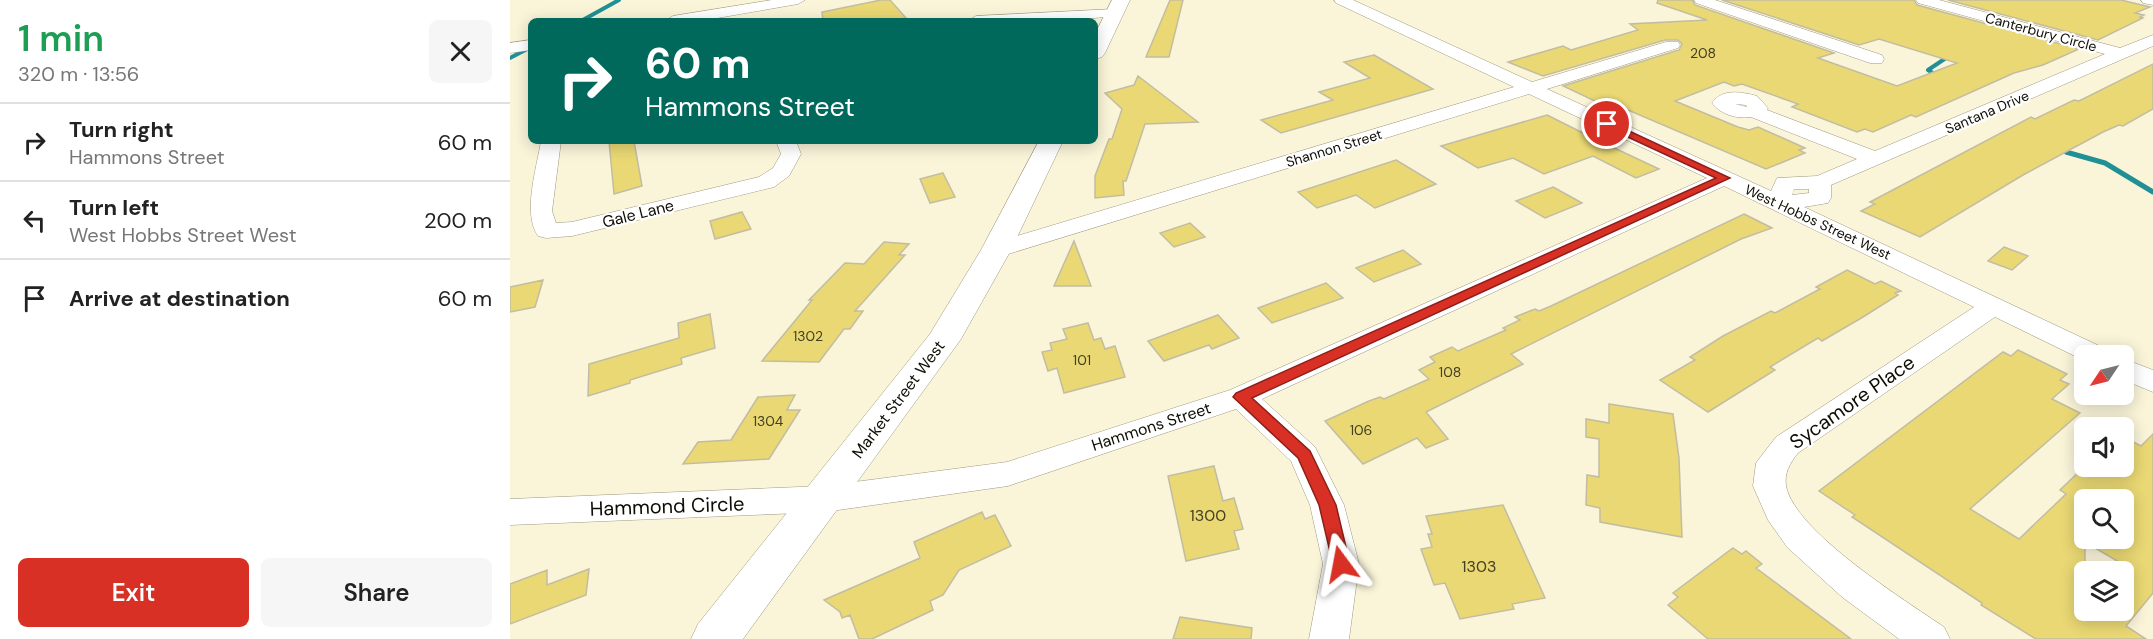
<!DOCTYPE html>
<html lang="en">
<head>
<meta charset="utf-8">
<style>
	:root { --surface:#fff; --page:#f6f6f6; --text:#222; --muted:#767676; --line:#e0e0e0; --accent:#d93025 }
	body { margin:0; font-family:"DM Sans",sans-serif; background:var(--page); color:var(--text); height:100vh; display:flex; flex-direction:column; font-size:22px; white-space:nowrap }
	* { box-sizing:border-box; margin:0 }
	p { font-size:20px; color:var(--muted) }
	.icon { flex:none; width:33px; height:33px; fill:none; stroke:currentColor; stroke-width:2; stroke-linecap:round; stroke-linejoin:round }
	.map { position:relative; flex:1; overflow:hidden }
	.panel { display:flex; flex-direction:column; background:var(--surface); width:510px }
	.panel>* { flex:none }
	.banner { position:absolute; left:18px; top:18px; width:570px; height:126px; border-radius:9px; box-shadow:0 3px 15px #0003; background:#00695c; color:#fff; overflow:hidden }
	.needle { width:39px; rotate:235deg }
	.tools { position:absolute; left:1564px; top:345px; display:grid; gap:12px }
	.tools a { display:grid; place-items:center; width:60px; height:60px; border-radius:9px; background:var(--surface); box-shadow:0 3px 15px #0003; font-size:30px }
	.pin { position:absolute; display:grid; place-items:center; width:51px; height:51px; color:#fff; margin:-26px; border:3px solid #fff; border-radius:50%; box-shadow:0 2px 6px #0007 }
	.me { position:absolute; width:66px; margin:-33px; rotate:347deg; stroke-linejoin:round; filter:drop-shadow(0 0 4px #0008) }
	.turn { display:flex; align-items:center; gap:21px; height:126px; padding:0 18px; font-size:27px }
	.turn .icon { width:78px; height:78px; stroke-width:2.5 }
	.turn b { display:block; font-size:42px; line-height:51px }
	.round { display:grid; place-items:center; flex:none; width:63px; height:63px; border-radius:9px; background:var(--page) }
	.headline { display:flex; align-items:center; justify-content:space-between; height:102px; padding:0 18px }
	h1 { font-size:36px; font-weight:600; line-height:45px; color:#1e9e55 }
	.button { display:flex; gap:12px; margin-top:auto; padding:12px 18px }
	.button a { flex:1; height:69px; border-radius:9px; background:var(--accent); color:#fff; font-size:24px; font-weight:600; line-height:69px; text-align:center }
	.button a+a { background:var(--page); color:var(--text) }
	ul { padding:0; list-style:none }
	li { display:flex; align-items:center; gap:18px; height:78px; padding:0 18px; border-top:2px solid var(--line) }
	li div { flex:1 }
	li b { display:block; font-size:22px }
	li em { font-style:normal }
	main { display:flex; flex:1; min-height:0 }
	.map>svg:first-child { display:block }
</style>
</head>
<body>
<main>
<section class="panel">
<div class="headline"><div><h1>1 min</h1><p>320 m · 13:56</p></div><a class="round"><svg class="icon" aria-label="close" viewBox="0 0 24 24"><path d="M6 6l12 12M18 6L6 18"/></svg></a></div>
<ul>
<li><svg class="icon" aria-label="right" viewBox="0 0 24 24"><path d="M7 20v-9h11M14 6l5 5-5 5"/></svg><div><b>Turn right</b><p>Hammons Street</p></div><em>60 m</em></li>
<li><svg class="icon" aria-label="left" viewBox="0 0 24 24"><path d="M17 20v-9H6M10 6l-5 5 5 5"/></svg><div><b>Turn left</b><p>West Hobbs Street West</p></div><em>200 m</em></li>
<li><svg class="icon" aria-label="arrive" viewBox="0 0 24 24"><path d="M6 21V4h12l-3 4 3 4H6"/></svg><div><b>Arrive at destination</b></div><em>60 m</em></li>
</ul>
<div class="button"><a>Exit</a><a>Share</a></div>
</section>
<div class="map">
<svg width="1643" height="639" viewBox="0 0 1643 639">
	<rect width="100%" height="100%" fill="#faf5d9"/>
	<g fill="none" stroke-linecap="round" stroke-linejoin="round">
		<path stroke="#219096" stroke-width="4" d="M71 21 109 0
			M0 58 21 47
			M1429 77 1418 70 1436 58 1438 53"/>
		<path stroke="#219096" stroke-width="5" d="M1556 152 1595 163 1643 192"/>
	</g>
	<path fill="#ead874" stroke="#c2bda2" stroke-width="1.5" fill-rule="evenodd" d="M371 0H380L396 18 378 21H313L312 12Z
		M660 0H673L659 57H636Z
		M1148 0H1182L1185 5 1324 53 1308 58 1387 86 1447 63 1369 39 1349 45 1212 0H1404L1407 5 1569 49 1533 65 1504 73 1406 117 1401 115 1363 132 1355 129 1347 132 1282 107 1288 104 1232 84 1224 86 1214 82 1165 101 1228 127 1239 130 1248 127 1295 148 1289 150 1295 153 1256 169 1097 101 1089 103 1053 86 1169 50 1172 44 1168 40H1155L1033 76 998 62 1053 46 1061 50 1128 30 1120 24 1197 20 1147 3Z
		M1438 0H1611L1640 7 1625 13 1634 15 1630 17 1633 18 1588 40Z
		M864 55 923 89 771 133 751 120 823 100 809 92 860 78 834 62Z
		M1643 64V109L1613 126 1609 125 1593 132 1513 175 1410 237 1351 211 1365 204 1360 202 1521 117 1525 119 1564 100 1569 101Z
		M628 76 688 122 635 124 616 181H613L614 195 585 198V176L599 139H602L612 109 595 93 624 85Z
		M1037 115 1081 137 1149 169 1126 178 1083 156 1034 174 1003 158 968 168 931 146Z
		M99 141H124L132 186 104 194Z
		M886 160 926 184 865 208 846 195 807 208 788 192Z
		M433 173 445 197 420 203 410 179Z
		M1043 187 1072 203 1035 218 1006 201Z
		M232 212 241 229 205 239 200 221Z
		M1234 214 1262 228 1231 239 1001 354 1013 364 916 412 938 439 916 448 907 438 853 464 815 421 859 401 870 397 874 399 919 379 909 370 925 362 920 357 942 347 948 351 996 330 993 328 1010 320 1005 317 1025 309 1029 311 1041 306Z
		M680 223 695 237 664 247 650 233Z
		M564 241 581 286H544Z
		M374 242 399 244 389 255H395L345 311H353L340 329H334L309 362 252 361 302 300H299L335 263 354 264Z
		M1494 247 1518 256 1502 270 1478 261Z
		M893 250 911 264 864 282 846 268Z
		M1337 270 1365 284 1371 281 1391 291 1385 293 1388 295 1353 317 1312 341 1308 338 1260 367 1265 370 1198 412 1150 380 1185 360 1180 357 1213 336 1261 311 1265 313 1310 289 1306 287Z
		M33 280 25 307 0 312V287Z
		M816 283 833 298 762 323 748 308Z
		M200 314 205 348 171 358 172 364 120 380V383L78 396 79 364 169 338 168 323Z
		M708 315 729 338 702 349 699 345 654 361 638 341Z
		M578 323 584 340 591 338 595 349 605 346 615 377 554 393 547 368 538 371 532 352 542 350 540 343 557 339 553 329Z
		M1508 350 1557 374 1550 380 1559 384 1542 399 1570 413 1460 509 1509 539 1556 494 1550 490 1575 466H1614V437L1631 446 1643 434V593L1616 626 1636 639H1526L1471 605 1472 603 1342 517 1345 515 1309 491 1493 352 1501 356ZM1575 500H1614V538H1575ZM1575 542 1614 565V610H1575Z
		M285 395 277 410H290L259 459 173 464 188 442 221 440 248 397Z
		M1099 404 1163 414 1169 458 1172 537 1090 522V508L1076 505 1077 475 1089 477V439L1076 437V419L1099 423Z
		M704 466 713 501 724 498 733 529 724 531 729 549 676 561 658 476Z
		M993 505 1035 598 1002 604 1004 609 950 619 935 583 924 585 911 549 922 547 918 534H922L916 516Z
		M472 512 475 519 485 515 501 546 449 570 433 595 420 601 423 610 362 639H349L340 615 332 618 330 612 314 600 410 558 404 542Z
		M1223 548 1232 554 1236 551 1252 564 1246 568 1341 639H1198L1158 605 1168 597 1163 593Z
		M79 569 76 595 0 624V584L37 570V585Z
		M670 617 742 628 741 639H663Z"/>
	<g fill="none" stroke-linecap="round" stroke-linejoin="round">
		<g stroke="#9e997f" stroke-width="1">
			<path id="minor" d="M262 0H295L288 4 190 21H155L163 16Z
				M824 0H843L1022 82 1156 42H1168L1170 45 1168 48 1037 89 1261 191 1267 178 1307 176 1347 159 1241 117C1227 119 1211 115 1202 103 1212 88 1232 92 1247 96L1258 108 1257 110 1365 151 1595 54 1408 3 1406 0H1429L1610 48 1643 35V46L1321 185V198L1318 203 1294 207 1598 350 1602 356H1575V361L1485 317 1288 453C1280 463 1274 473 1276 486 1285 532 1396 601 1434 627L1440 639H1389L1332 597 1277 547 1258 520 1243 486 1246 463 1266 437 1464 307 1214 186 752 399 805 447 834 505 849 564 839 639H799L813 564 800 505 781 461 726 409 498 486 314 512 0 525V499L314 486 497 462 720 390 1197 178 1019 94 495 255 486 257 477 255 474 250 477 245 1004 87 826 3ZM1225 104 1236 105 1237 107ZM1284 189H1299V193L1282 195Z
				M1184 0H1205L1372 55 1374 59 1372 63H1360L1186 3Z
				M1631 0H1643V5L1633 3Z
				M605 9 610 10 612 13 610 16 544 21H458L466 16Z
				M21 40V50L0 53V43Z
				M31 141H51L42 211 46 223 62 222 249 177 263 168 271 154 266 141H286L291 154 279 176 264 187 62 236 36 238 28 236C12 213 27 167 31 141Z
				M1614 359 1643 370V392L1614 380Z"/>
		</g>
		<g stroke="#9e997f" stroke-width="1">
			<path id="major" d="M602 0H620L595 53 592 57 585 59V34Z
				M529 141H553L501 250 451 339 233 639H181L188 624 420 334 471 250Z"/>
		</g>
		<use href="#minor" fill="#fff" fill-rule="evenodd"/>
		<use href="#major" fill="#fff" fill-rule="evenodd"/>
	</g>
	<path fill="#d93025" stroke="#8d1f18" stroke-width="1.5" d="M1094 122H1100L1220 178 742 398 800 451 826 505 840 564 838 569 831 571 824 569 809 505 788 458 723 397 726 393 1206 178 1094 126Z"/>
	<g text-anchor="middle" stroke-width="4.5" stroke-linejoin="round" paint-order="stroke">
		<g font-size="14" fill="#0e0d04" stroke="#fff">
			<text transform="translate(1531 32) rotate(15)" y="5">Canterbury Circle</text>
			<text transform="translate(1477 112) rotate(-23)" y="5">Santana Drive</text>
			<text transform="translate(824 148) rotate(-17)" y="5">Shannon Street</text>
			<text transform="translate(1308 222) rotate(25)" y="5">West Hobbs Street West</text>
		</g>
		<g font-size="14" fill="#454020">
			<text x="1193" y="58">208</text>
			<text x="298" y="341">1302</text>
			<text x="572" y="365">101</text>
			<text x="940" y="377">108</text>
			<text x="258" y="426">1304</text>
			<text x="851" y="435">106</text>
		</g>
		<g font-size="16" fill="#0e0d04" stroke="#fff">
			<text transform="translate(128 213) rotate(-14)" y="6">Gale Lane</text>
			<text transform="translate(388 399) rotate(-53)" y="6">Market Street West</text>
			<text transform="translate(641 426) rotate(-18)" y="6">Hammons Street</text>
		</g>
		<g font-size="16" fill="#454020">
			<text x="698" y="521">1300</text>
			<text x="969" y="572">1303</text>
		</g>
		<g font-size="20" fill="#0e0d04" stroke="#fff">
			<text transform="translate(1342 402) rotate(-35)" y="7">Sycamore Place</text>
			<text transform="translate(157 506) rotate(-2)" y="7">Hammond Circle</text>
		</g>
	</g>
</svg>
<div class="tools">
<a><svg class="needle" viewBox="-14 -14 28 28"><path d="M0-13l5 13h-10z" fill="#e53935"/><path d="M0 13l5-13h-10z" fill="#767676"/></svg></a>
<a><svg class="icon" aria-label="sound" viewBox="0 0 24 24"><path d="M4 9h4l5-4v14l-5-4H4zM17 9q2 3 0 6"/></svg></a>
<a><svg class="icon" aria-label="search" viewBox="0 0 24 24"><circle cx="10" cy="10" r="6"/><path d="M15 15l6 6"/></svg></a>
<a><svg class="icon" aria-label="layers" viewBox="0 0 24 24"><path d="M12 4l9 5-9 5-9-5zM3 14l9 5 9-5"/></svg></a>
</div>
<div class="pin" style="left:1097px;top:124px;background:#d93025"><svg class="icon" aria-label="arrive" viewBox="0 0 24 24"><path d="M6 21V4h12l-3 4 3 4H6"/></svg></div>
<svg class="me" style="left:831px;top:564px" viewBox="-20 -20 40 40"><path d="M0-17L14 15 0 8-14 15z" fill="#d93025" stroke="#fff" stroke-width="4"/></svg>
<div class="banner">
<div class="turn"><svg class="icon" aria-label="right" viewBox="0 0 24 24"><path d="M7 20v-9h11M14 6l5 5-5 5"/></svg><div><b>60 m</b>Hammons Street</div></div>
</div>
</div>
</main>
</body>
</html>
